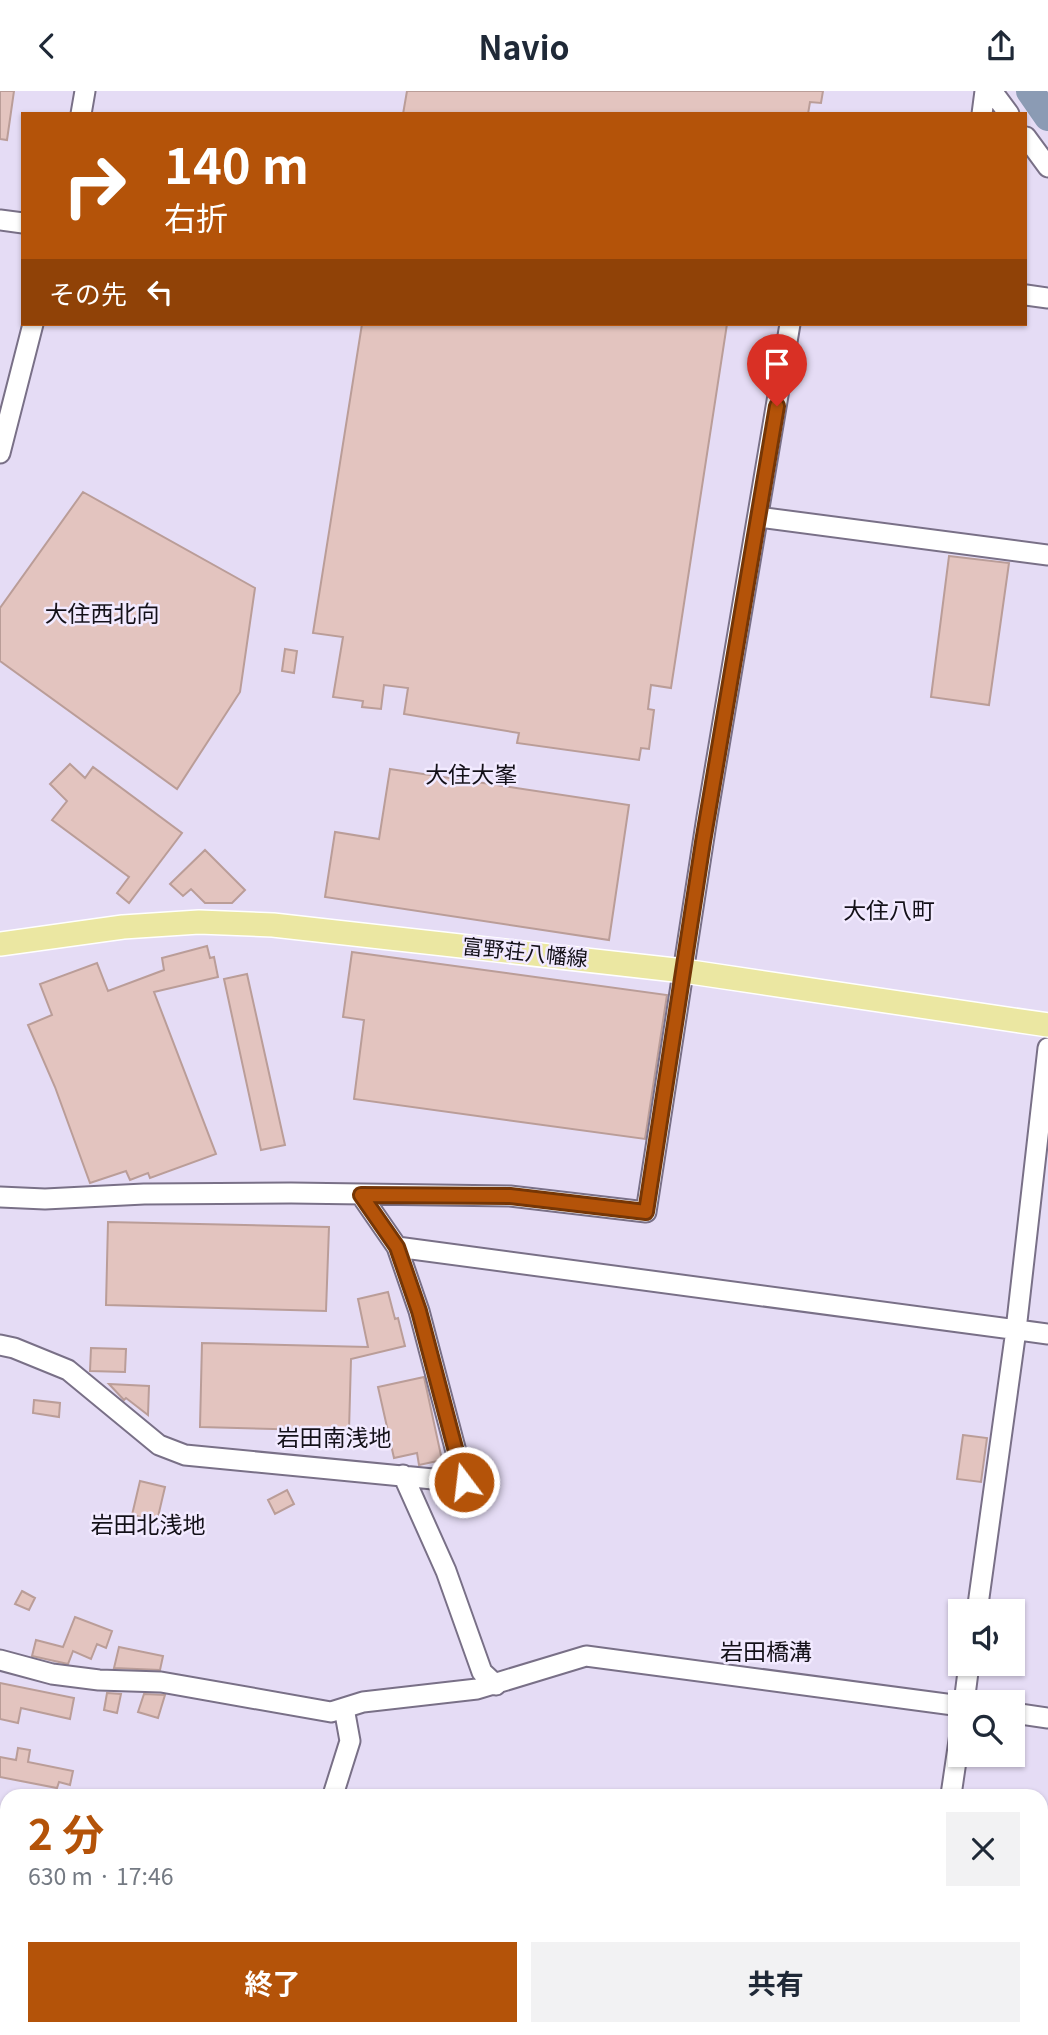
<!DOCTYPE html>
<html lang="ja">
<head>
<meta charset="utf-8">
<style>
	:root { --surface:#fff; --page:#f2f2f3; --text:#1f2937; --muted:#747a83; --accent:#b45309 }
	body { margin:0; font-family:Georgia,"Noto Sans JP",serif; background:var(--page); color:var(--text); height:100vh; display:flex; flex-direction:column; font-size:26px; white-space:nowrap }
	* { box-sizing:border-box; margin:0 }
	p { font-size:23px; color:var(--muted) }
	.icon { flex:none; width:38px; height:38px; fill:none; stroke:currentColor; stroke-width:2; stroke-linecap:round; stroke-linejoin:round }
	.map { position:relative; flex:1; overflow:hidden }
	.panel { position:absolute; left:0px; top:1698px; width:1048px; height:247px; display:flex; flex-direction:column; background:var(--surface); border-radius:21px 21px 0 0; box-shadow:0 2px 5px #0004 }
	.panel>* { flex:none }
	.hud { position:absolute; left:21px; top:21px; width:1006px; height:214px; border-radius:0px; box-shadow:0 2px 5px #0004; background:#b45309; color:#fff; overflow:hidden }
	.controls { position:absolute; left:948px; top:1508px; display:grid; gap:14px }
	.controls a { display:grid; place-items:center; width:77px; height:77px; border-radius:0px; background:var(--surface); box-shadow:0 2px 5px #0004; font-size:35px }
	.pin { position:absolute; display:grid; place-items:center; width:60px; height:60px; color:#fff; margin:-72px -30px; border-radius:50% 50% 50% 0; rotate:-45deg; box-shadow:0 0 7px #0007 }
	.pin .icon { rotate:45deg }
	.me { position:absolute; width:77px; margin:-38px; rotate:345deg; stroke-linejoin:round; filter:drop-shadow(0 0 5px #0008) }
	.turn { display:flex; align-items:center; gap:24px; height:147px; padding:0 28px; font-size:32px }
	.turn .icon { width:91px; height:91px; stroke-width:2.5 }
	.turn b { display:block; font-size:49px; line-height:60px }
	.then { display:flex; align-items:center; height:66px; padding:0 28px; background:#0003; gap:14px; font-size:26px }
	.round { display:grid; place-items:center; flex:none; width:74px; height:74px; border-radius:0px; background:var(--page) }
	.headline { display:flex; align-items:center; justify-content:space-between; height:119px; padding:0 28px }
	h1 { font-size:42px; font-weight:700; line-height:52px; color:var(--accent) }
	.action { display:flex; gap:14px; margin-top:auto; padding:14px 28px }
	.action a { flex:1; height:80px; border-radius:0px; background:var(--accent); color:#fff; font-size:28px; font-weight:700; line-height:80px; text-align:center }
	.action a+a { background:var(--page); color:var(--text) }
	header { display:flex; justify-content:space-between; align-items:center; height:91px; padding:0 28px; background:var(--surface); font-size:32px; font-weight:700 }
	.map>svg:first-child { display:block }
</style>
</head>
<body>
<header><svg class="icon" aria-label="back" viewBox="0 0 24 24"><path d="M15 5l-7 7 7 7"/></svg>Navio<svg class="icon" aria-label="share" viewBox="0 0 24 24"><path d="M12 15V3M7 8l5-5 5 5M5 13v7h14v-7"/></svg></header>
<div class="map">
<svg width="1048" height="1944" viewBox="0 0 1048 1944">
	<rect width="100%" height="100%" fill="#e5dcf5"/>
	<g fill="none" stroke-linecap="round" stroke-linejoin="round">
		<path stroke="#8b9bb4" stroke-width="28" d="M1030 0 1048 26"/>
	</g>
	<path fill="#e3c4bf" stroke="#ba9d98" stroke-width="2" d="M0 0H14L7 49 0 48Z
		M407 0H823L821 12 810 11 808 23H403Z
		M362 233H727L671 597 651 594 648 618 654 619 649 658 641 657 639 669 517 652 519 642 404 623 408 597 384 594 381 618 362 616 363 610 333 606 343 546 313 542Z
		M83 401 255 497 240 601 177 698 0 570V517Z
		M949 465 1009 472 989 614 931 606Z
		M285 558 297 560 294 582 282 580Z
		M70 673 85 687 93 676 182 742 129 812 117 802 129 786 52 729 67 710 50 693Z
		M390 678 629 714 609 849 325 806 335 741 379 748Z
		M205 759 245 799 232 812H205L191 798 183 805 170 793Z
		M207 855 210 867 214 866 218 886 154 901 216 1063 150 1087 148 1082 130 1089 126 1080 90 1092 55 996 28 934 52 924 40 893 97 872 108 900 164 879 162 867Z
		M352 861 667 904 645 1048 354 1008 364 929 343 926Z
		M247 883 285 1054 261 1059 224 888Z
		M108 1131 329 1136 326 1220 106 1214Z
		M388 1201 395 1228 398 1227 405 1255 351 1268 349 1340 200 1336 202 1252 368 1256 358 1208Z
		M91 1257 126 1258 125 1281 90 1280Z
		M424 1286 442 1369 419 1374 417 1362 394 1367 378 1296Z
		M109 1293 149 1295 148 1324 126 1307 124 1309Z
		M34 1309 60 1312 59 1326 33 1322Z
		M963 1344 987 1347 981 1391 957 1388Z
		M140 1390 165 1396 157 1430 132 1424Z
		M287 1399 294 1413 275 1423 268 1409Z
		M22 1500 35 1507 29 1519 15 1513Z
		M75 1526 112 1540 106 1557 97 1553 91 1568 73 1560 68 1573 32 1565 36 1549 63 1556Z
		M119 1556 163 1565 160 1579 114 1577Z
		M0 1592 74 1607 70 1628 21 1617 18 1632 0 1628Z
		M107 1602 121 1603 117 1622 104 1619Z
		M144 1603 165 1604 158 1627 138 1621Z
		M18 1657 30 1659 28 1671 73 1680 70 1694 59 1691 57 1697 0 1686V1666L16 1669Z"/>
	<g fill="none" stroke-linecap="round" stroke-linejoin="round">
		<g stroke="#797087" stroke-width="23">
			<path id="minor" d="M992 0 1009 23
				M81 23 85 0
				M982 23 985 0
				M1026 46 1048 76
				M0 129 23 132
				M1026 204 1048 207
				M0 362 33 233
				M758 426 1048 464
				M0 1106 45 1108 144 1103 291 1102 510 1105 646 1121 707 726 790 233
				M397 1156 1048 1243
				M0 1254 14 1257 68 1279 159 1354 185 1364 464 1391 419 1220 397 1156 361 1104
				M403 1384 446 1480 482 1581 496 1594
				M977 1521 1016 1239 1048 957
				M0 1569 52 1583 99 1589 161 1591 331 1621 363 1611 477 1598 586 1565 961 1615
				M964 1612 969 1573
				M1013 1622 1048 1627
				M333 1704 350 1650 344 1617
				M951 1704 961 1636
				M639 1937 691 1944
				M349 1944 350 1937
				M623 1944 624 1937
				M919 1944 920 1937"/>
		</g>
		<g stroke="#fff" stroke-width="26">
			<path id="major" d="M0 853 123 836 199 831 273 834 684 880 1048 934"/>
		</g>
		<use href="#minor" stroke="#fff" stroke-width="19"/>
		<use href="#major" stroke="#ebe7a2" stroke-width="23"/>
	</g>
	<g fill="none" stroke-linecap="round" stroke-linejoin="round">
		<g stroke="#753606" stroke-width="18">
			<path id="route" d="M464 1391 419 1220 397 1156 361 1104 510 1105 646 1121 703 751 777 315"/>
		</g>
		<use href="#route" stroke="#b45309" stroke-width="12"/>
	</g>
	<g text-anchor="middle" stroke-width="5" stroke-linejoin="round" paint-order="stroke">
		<g font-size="21" fill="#141119" stroke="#f2eaff">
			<text transform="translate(525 862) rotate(6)" y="7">富野荘八幡線</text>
		</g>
		<g font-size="23" fill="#141119" stroke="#f2eaff">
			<text x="102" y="531">大住西北向</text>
			<text x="471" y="692">大住大峯</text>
			<text x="889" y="828">大住八町</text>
			<text x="334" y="1355">岩田南浅地</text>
			<text x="148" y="1442">岩田北浅地</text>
			<text x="766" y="1569">岩田橋溝</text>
		</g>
	</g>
</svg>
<div class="controls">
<a><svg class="icon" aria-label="sound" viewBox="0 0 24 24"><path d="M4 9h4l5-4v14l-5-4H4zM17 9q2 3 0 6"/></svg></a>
<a><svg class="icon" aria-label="search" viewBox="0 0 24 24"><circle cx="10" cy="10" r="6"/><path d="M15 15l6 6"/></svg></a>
</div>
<div class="pin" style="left:777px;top:315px;background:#d93025"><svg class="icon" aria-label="arrive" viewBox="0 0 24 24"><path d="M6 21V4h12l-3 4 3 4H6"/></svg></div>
<svg class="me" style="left:464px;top:1391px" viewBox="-20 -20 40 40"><circle r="17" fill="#b45309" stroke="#fff" stroke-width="3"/><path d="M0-11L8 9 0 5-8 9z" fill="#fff"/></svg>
<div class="hud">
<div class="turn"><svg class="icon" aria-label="right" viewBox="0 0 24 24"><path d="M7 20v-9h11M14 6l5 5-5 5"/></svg><div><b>140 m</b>右折</div></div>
<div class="then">その先<svg class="icon" aria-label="left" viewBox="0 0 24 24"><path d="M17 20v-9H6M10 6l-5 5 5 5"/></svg></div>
</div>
<section class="panel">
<div class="headline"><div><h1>2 分</h1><p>630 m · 17:46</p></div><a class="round"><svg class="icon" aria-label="close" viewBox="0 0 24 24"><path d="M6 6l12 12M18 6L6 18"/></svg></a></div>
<div class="action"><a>終了</a><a>共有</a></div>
</section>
</div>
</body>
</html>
